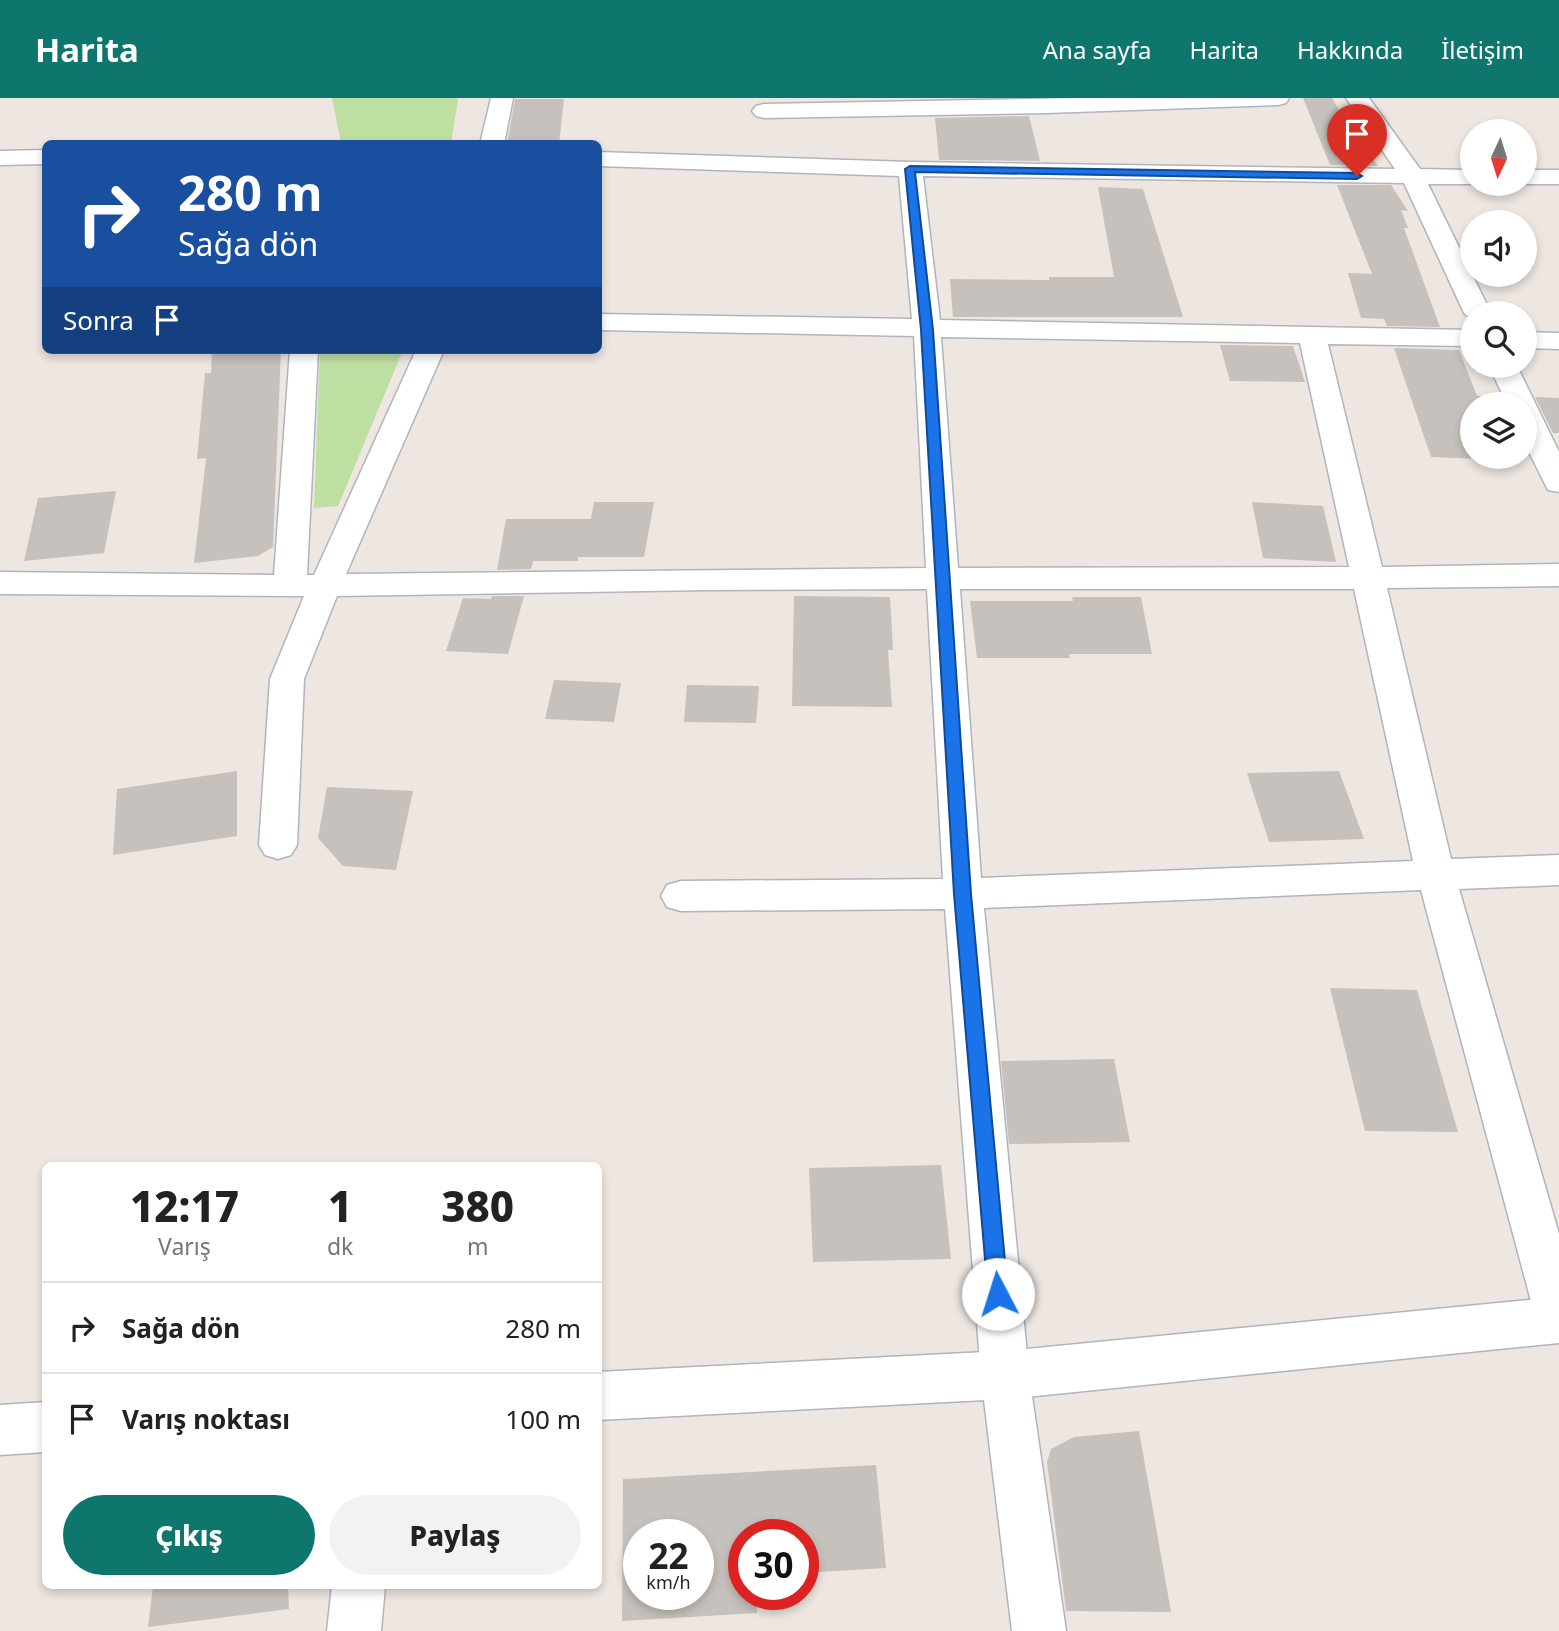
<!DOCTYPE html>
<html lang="tr">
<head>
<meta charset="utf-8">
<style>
	:root { --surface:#fff; --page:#f2f2f2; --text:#222; --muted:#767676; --line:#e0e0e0; --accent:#0f766e }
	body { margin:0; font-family:"Noto Sans",sans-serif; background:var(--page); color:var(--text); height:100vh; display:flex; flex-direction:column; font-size:26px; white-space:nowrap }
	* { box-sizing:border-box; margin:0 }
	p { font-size:23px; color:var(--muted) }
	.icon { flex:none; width:38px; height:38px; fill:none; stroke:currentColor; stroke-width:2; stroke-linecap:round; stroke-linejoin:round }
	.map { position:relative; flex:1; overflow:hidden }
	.side { position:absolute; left:42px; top:1064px; width:560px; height:427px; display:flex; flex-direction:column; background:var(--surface); border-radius:10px; box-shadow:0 4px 10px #0003 }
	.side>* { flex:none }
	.hud { position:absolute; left:42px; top:42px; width:560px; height:214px; border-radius:10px; box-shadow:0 4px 10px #0003; background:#1a4fa0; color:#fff; overflow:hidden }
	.needle { width:46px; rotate:184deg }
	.controls { position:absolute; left:1460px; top:21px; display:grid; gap:14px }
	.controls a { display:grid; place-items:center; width:77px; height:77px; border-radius:50%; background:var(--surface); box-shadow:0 4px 10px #0003; font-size:35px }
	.speed { position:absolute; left:623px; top:1421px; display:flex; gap:14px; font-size:35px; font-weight:700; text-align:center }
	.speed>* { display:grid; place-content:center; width:91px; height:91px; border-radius:50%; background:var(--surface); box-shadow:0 4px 10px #0003; line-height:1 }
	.speed small { font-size:18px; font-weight:400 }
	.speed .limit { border:10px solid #d22; background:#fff; color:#111 }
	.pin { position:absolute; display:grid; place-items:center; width:60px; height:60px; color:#fff; margin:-72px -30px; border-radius:50% 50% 50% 0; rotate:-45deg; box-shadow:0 0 7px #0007 }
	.pin .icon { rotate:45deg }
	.me { position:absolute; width:77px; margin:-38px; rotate:355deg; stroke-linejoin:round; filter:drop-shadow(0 0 5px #0008) }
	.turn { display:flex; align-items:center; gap:24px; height:147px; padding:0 21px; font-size:32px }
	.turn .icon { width:91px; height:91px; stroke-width:2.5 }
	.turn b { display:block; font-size:49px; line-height:60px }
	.then { display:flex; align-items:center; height:66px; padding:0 21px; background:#0003; gap:14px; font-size:26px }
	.eta { display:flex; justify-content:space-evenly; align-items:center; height:119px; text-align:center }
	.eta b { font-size:42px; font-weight:800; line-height:49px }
	.primary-button { display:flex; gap:14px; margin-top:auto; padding:14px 21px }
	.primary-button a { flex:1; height:80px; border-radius:42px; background:var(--accent); color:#fff; font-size:28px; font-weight:800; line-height:80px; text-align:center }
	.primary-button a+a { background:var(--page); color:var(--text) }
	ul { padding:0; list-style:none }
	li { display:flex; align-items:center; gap:21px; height:91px; padding:0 21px; border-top:2px solid var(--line) }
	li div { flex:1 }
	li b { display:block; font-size:26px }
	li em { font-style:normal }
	header { display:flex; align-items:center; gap:42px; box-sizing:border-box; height:98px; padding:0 35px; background:var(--accent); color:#fff }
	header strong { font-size:33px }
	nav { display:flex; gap:38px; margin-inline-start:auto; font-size:24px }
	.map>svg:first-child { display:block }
</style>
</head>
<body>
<header>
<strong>Harita</strong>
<nav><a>Ana sayfa</a><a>Harita</a><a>Hakkında</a><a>İletişim</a></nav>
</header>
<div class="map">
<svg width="1559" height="1533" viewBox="0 0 1559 1533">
	<rect width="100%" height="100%" fill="#ede6e1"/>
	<path fill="#bedfa2" d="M332 0H456L458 2 451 45H341Z
		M320 252H403L338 408 314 410Z"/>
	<path fill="#c6c1bc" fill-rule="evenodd" d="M1303 0H1332L1356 41H1359L1378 68 1330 67Z
		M515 1H564L559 46H507Z
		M1029 18 1040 63 939 62 935 20Z
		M1337 87H1391L1408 113 1401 112 1408 130H1404L1440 229 1387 228 1384 221 1361 220 1348 175 1372 176Z
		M1098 89 1143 91 1183 219H953L950 181 1049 182V179H1114Z
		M1220 247 1293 248 1305 284 1230 283Z
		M1394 250 1459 252 1477 298 1501 299 1504 306H1472V359H1506L1507 362 1431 359Z
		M212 252H281L273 449 258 458 194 465 206 360 197 361 205 275H211Z
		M1535 299 1559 300V335H1553Z
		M116 393 104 455 24 463 38 400Z
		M594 404H654L644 459H578V463H533L531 471 497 472 506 421H591Z
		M1252 404 1323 408 1336 464 1263 460Z
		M492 498H524L508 556 446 553 463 500 491 501Z
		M794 498 890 499 893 552H888L892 609 792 608Z
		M1072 499H1141L1152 556H1069L1070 560H977L970 503H1073Z
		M554 582 621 585 614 624 545 621Z
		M687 587 759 588 756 625 684 624Z
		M237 673V738L113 757 117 691Z
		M1339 673 1364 741 1269 744 1247 675Z
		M327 689 413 693 396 772 343 768 318 740Z
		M1330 890 1417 892 1458 1034 1365 1033Z
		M1114 961 1130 1044 1009 1046 1001 963Z
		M941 1067 951 1161 813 1164 809 1070Z
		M1139 1333 1171 1514 1066 1513 1047 1364 1051 1351 1074 1339Z
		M876 1367 886 1470 803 1475V1437H744V1496H756L757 1515 622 1523 623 1381ZM639 1437H698V1496H639Z
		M153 1488H288L289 1511 148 1529Z"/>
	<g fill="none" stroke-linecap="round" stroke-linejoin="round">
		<g stroke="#b1b4bc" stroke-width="3">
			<path id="minor" d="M491 0H513L504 46H480Z
				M1078 0H1289L1286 5 1278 7 1046 15 764 20 756 18 752 13 756 8 764 6Z
				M1346 0H1369L1420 71 1472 72V86H1474H1428L1491 215H1472V222L1464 215 1404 85 923 78 940 222 1472 232V248L1328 246 1382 469 1559 466V488L1387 490 1451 761 1559 757V787L1459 791 1559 1136V1241L1542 1234 1535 1218 1421 792 984 810 1029 1277 1066 1533H1012L981 1277 945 811 681 813 667 809 661 798 667 787 681 783 943 781 927 491 708 492 337 498 304 581 297 747 291 757 278 761 265 757 259 747 270 581 304 498 0 496V474L274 477 290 252H318L307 477H314L416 252H444L346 476 926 470 914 238 598 232V216L912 221 899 78 598 68V54L910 64 1395 71ZM941 239 1300 245 1349 469 958 470ZM960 491H1354L1413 763 981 780Z
				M46 52V66L0 67V53Z
				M1524 72H1559V86H1522H1524Z
				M1524 234 1559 235V251L1524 250Z
				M1489 268H1517L1559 354V394L1548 392 1524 344V306H1507Z
				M332 1488H385L381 1533H327Z"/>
		</g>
		<g stroke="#b1b4bc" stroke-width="3">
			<path id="tertiary" d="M1559 1199V1245L1005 1301 598 1322V1274L1005 1253Z
				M46 1304V1354L0 1357V1307Z"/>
		</g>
		<use href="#minor" fill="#fff" fill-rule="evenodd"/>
		<use href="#tertiary" fill="#fff" fill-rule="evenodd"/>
	</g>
	<path fill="#1a73e8" stroke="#114b97" stroke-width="2" d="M910 68 1357 75 1362 78 1357 81 915 74 933 232 971 796 1008 1196 1005 1203 998 1206 991 1203 988 1196 954 796 921 232 905 71Z"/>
</svg>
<div class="controls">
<a><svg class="needle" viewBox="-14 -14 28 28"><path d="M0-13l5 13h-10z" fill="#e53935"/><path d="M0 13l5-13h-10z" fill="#767676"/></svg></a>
<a><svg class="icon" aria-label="sound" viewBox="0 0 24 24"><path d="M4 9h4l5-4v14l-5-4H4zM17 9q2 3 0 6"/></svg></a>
<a><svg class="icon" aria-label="search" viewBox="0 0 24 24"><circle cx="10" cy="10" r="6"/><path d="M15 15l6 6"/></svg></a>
<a><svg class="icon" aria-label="layers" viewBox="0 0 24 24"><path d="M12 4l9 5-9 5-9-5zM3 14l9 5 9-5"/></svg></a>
</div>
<div class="speed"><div>22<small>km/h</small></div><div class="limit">30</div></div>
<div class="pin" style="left:1357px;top:78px;background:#d93025"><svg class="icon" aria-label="arrive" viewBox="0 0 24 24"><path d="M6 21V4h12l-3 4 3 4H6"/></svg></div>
<svg class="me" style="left:998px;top:1196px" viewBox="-20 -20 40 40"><circle r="19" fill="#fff"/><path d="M0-13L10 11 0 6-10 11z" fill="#1a73e8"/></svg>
<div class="hud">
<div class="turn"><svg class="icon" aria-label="right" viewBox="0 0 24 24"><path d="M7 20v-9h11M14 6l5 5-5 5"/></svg><div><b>280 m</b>Sağa dön</div></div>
<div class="then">Sonra<svg class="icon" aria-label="arrive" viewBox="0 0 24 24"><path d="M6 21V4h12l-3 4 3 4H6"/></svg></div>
</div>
<section class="side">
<div class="eta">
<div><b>12:17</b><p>Varış</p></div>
<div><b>1</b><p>dk</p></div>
<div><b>380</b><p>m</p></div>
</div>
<ul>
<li><svg class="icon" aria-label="right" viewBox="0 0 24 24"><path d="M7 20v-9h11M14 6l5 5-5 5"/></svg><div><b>Sağa dön</b></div><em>280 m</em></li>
<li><svg class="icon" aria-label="arrive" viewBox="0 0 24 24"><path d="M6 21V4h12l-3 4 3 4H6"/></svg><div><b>Varış noktası</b></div><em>100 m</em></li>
</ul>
<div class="primary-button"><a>Çıkış</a><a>Paylaş</a></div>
</section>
</div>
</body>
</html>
